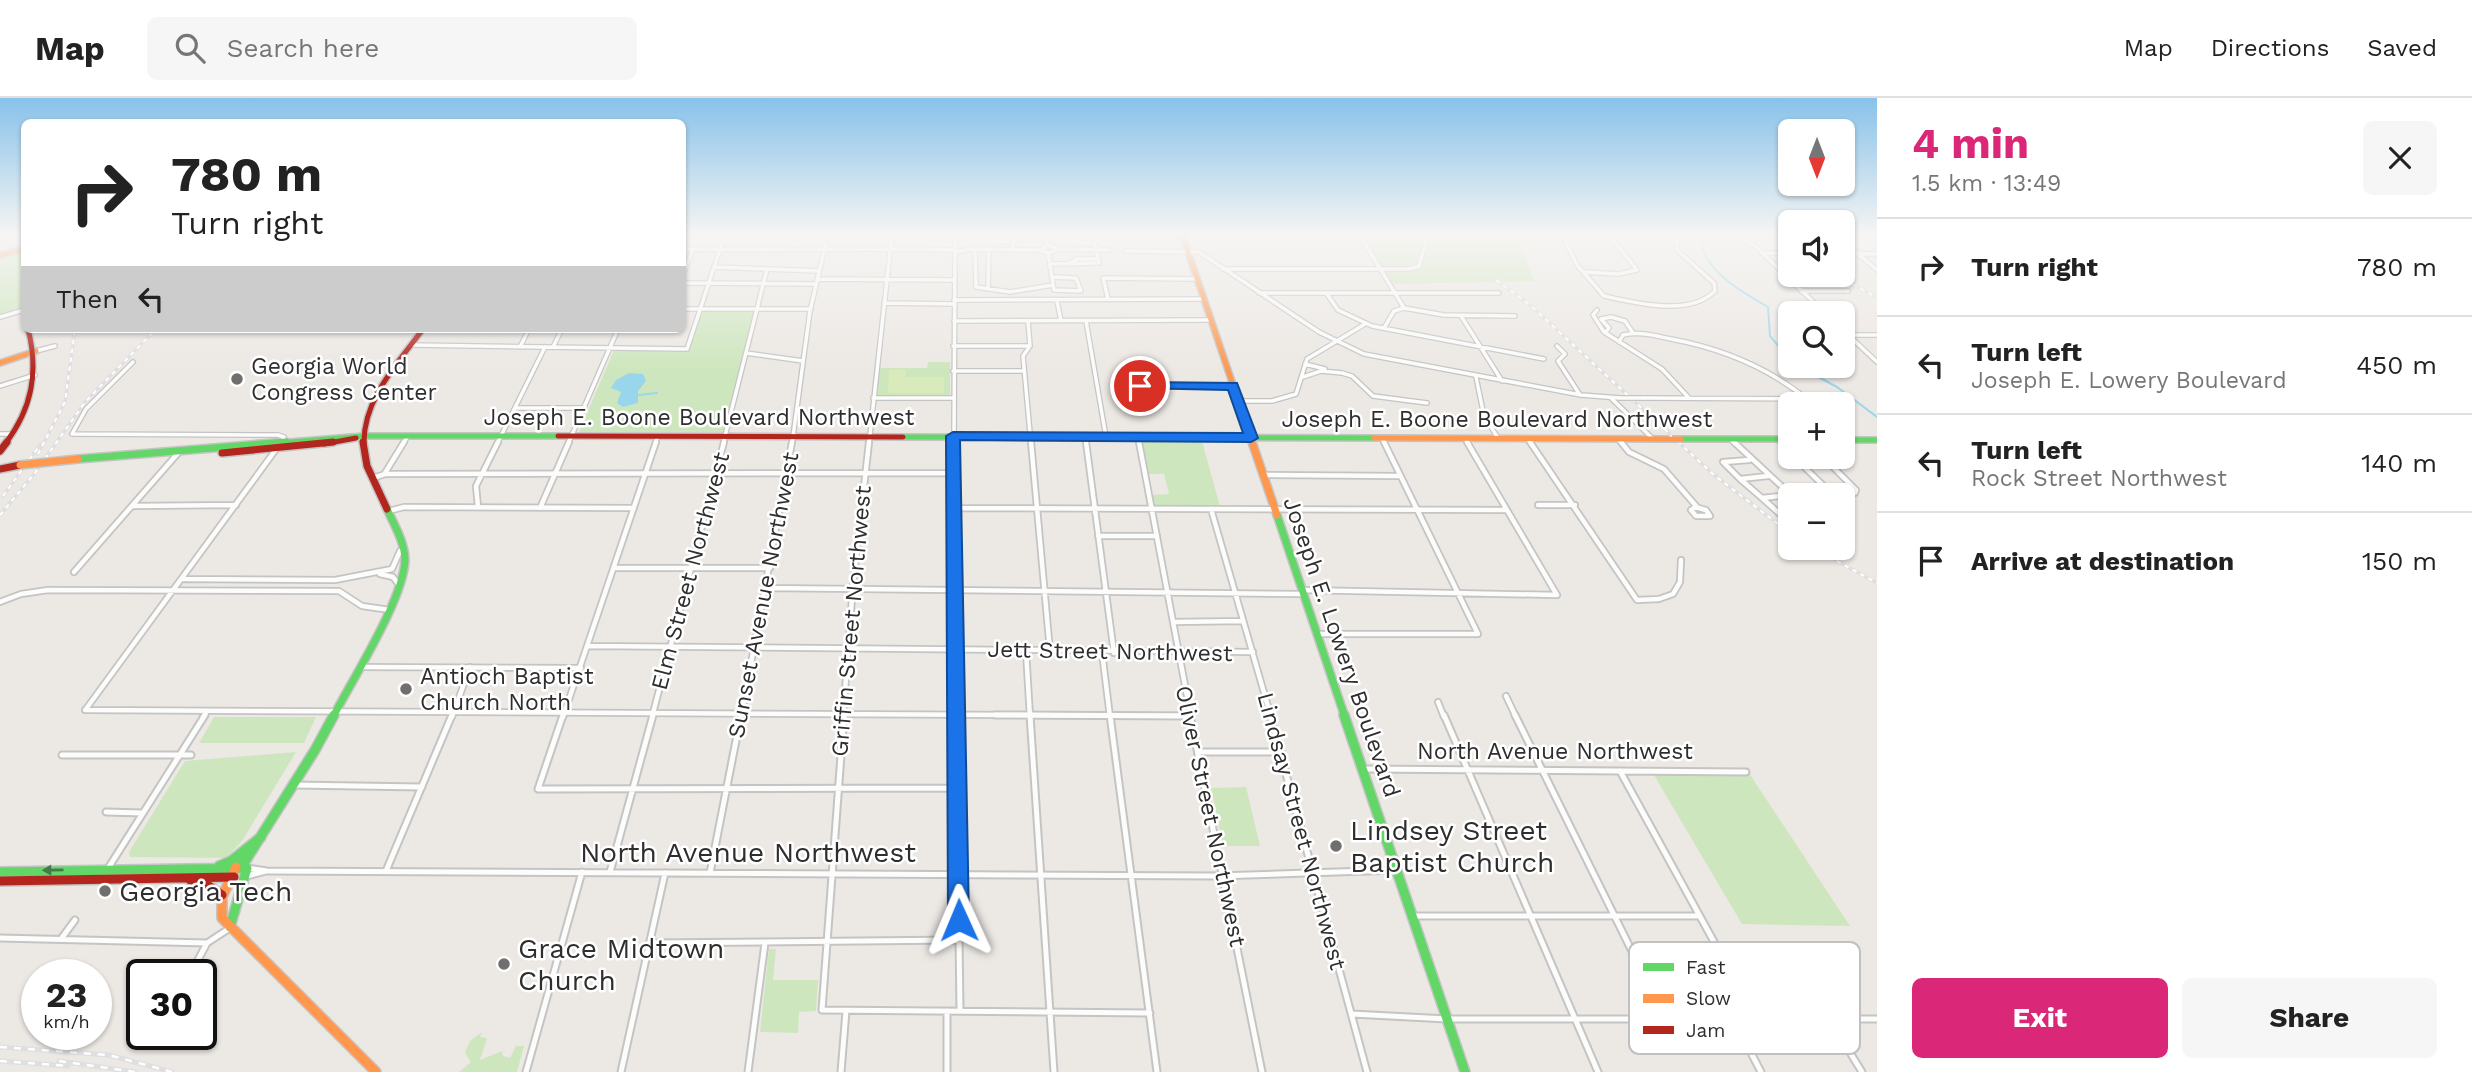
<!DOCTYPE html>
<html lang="en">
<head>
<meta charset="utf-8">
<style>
	:root { --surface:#fff; --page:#f6f6f6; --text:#222; --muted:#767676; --line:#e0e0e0; --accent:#db2777 }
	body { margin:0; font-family:"Work Sans",sans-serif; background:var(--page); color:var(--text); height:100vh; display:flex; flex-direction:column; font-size:26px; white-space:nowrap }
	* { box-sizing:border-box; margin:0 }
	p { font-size:23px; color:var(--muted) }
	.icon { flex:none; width:38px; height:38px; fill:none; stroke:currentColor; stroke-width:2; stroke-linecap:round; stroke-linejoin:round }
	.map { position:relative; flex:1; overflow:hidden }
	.details { display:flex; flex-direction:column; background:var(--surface); width:595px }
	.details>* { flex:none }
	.top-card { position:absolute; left:21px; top:21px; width:665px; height:214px; border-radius:10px; box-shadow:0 2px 5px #0004; background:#fff; color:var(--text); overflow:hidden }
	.needle { width:46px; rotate:180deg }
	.fabs { position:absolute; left:1778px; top:21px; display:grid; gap:14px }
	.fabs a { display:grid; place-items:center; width:77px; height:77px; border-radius:10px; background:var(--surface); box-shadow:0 2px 5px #0004; font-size:35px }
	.speed { position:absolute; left:21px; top:861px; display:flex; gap:14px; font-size:35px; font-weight:700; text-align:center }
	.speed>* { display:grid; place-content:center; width:91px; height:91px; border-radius:50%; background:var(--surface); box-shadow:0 2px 5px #0004; line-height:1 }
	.speed small { font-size:18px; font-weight:400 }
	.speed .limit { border:4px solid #111; border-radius:10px; background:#fff; color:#111 }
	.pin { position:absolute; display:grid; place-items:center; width:60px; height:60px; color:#fff; margin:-30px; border:4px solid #fff; border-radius:50%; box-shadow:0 2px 7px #0007 }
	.me { position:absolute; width:77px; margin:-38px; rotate:359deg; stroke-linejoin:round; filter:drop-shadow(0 0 5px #0008) }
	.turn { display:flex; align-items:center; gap:24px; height:147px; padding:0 35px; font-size:32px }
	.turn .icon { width:91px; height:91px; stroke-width:2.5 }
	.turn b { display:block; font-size:49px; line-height:60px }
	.then { display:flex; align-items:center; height:66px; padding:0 35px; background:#0003; gap:14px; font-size:26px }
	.round { display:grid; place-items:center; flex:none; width:74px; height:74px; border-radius:10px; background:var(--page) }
	.summary { display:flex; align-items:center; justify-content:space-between; height:119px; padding:0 35px }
	h1 { font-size:42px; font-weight:700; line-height:52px; color:var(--accent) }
	.action { display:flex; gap:14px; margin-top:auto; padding:14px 35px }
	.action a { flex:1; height:80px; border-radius:10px; background:var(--accent); color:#fff; font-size:28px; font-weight:700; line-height:80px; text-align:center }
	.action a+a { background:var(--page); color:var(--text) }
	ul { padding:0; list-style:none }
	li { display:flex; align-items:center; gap:21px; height:98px; padding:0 35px; border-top:2px solid var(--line) }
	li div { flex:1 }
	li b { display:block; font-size:26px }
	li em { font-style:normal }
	header { display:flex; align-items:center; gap:42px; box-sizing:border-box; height:98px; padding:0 35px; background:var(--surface); border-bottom:2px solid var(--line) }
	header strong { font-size:33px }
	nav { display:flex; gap:38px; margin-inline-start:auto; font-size:24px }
	.search { width:490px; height:63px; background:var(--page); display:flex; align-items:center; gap:18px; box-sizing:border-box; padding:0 24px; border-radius:10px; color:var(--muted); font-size:26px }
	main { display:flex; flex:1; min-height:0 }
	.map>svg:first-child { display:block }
</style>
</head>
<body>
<header>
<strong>Map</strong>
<div class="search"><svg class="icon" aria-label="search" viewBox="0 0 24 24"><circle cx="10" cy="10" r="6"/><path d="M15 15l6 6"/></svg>Search here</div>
<nav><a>Map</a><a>Directions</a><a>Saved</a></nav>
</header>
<main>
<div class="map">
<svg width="1877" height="974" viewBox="0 0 1877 974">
	<rect width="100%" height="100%" fill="#ece8e4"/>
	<path fill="#cee6be" d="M1358 136H1518L1534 183 1390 186Z
		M24 154V208L0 217V160Z
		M702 212 754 213 725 334H579L614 252 688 251Z
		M928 264H950V299H876L879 270H927Z
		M1142 343H1202L1220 409H1155L1152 397 1169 396 1164 376H1149Z
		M214 619H316L304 645H199Z
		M296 654 242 743 226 760 130 759 129 754 185 663Z
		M1651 672H1747L1850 828 1742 826Z
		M1246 689 1260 748H1223L1211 690Z
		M769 851H776L773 882H818L816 913 799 914 798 935 760 934Z
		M482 934 480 939 487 940 480 962 502 953 503 958 510 960 516 948H524L517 974H459L471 964 465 955 470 943Z"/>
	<path fill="#d9eabb" d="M1446 136C1461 136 1472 137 1486 144V157L1444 150Z
		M889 272H906V279H944V295H888Z"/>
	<path fill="#99d6ec" d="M629 275 643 276 646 283 638 293V305L623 309 617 305 621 294 611 290 616 282Z"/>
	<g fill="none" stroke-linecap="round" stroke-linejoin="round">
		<path stroke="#99d6ec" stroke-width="2" d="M1707 136 1701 148C1713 179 1741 193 1768 209L1770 238 1790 262
			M1798 268 1837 289 1877 319
			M639 297 657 295"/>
		<g stroke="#c5c4c5" stroke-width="6">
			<path id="street-far2" d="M688 136 828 138
				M976 136V141L980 143 1013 144
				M1045 136 1047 147
				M1359 136 1404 210
				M1562 136 1577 167 1604 198C1636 205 1689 219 1715 193L1714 185 1677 152V144L1687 136
				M1573 136 1681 139
				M1733 136 1755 148 1825 215
				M1071 138 1083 136
				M1047 147 1054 149 1055 153 1048 155 1040 152Z
				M682 151C773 153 864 149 955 152
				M975 151 976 189 1010 194 1053 187
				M1013 151V144L1018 142 1020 136
				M1056 151 1108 152
				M1125 153 1199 154 1319 234 1364 256 1581 297 1620 300
				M955 154 971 151 1040 152
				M1048 155 1054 192 1081 193 1076 180 1052 179
				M1763 155H1790
				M1843 155 1877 156
				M1857 155 1877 172
				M1050 166 1099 165 1095 146 1075 144 1071 138
				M1069 166 1077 161H1098
				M714 169 819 173
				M1223 171H1409L1419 168 1428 136
				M1584 174 1618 176 1637 172 1610 138
				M682 179 693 151
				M817 181 954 182
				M682 185 816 186
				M988 190 989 151
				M1801 193H1848
				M1259 195H1499
				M1327 196 1338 212 1372 228 1544 261
				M1108 201 1103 180 1197 181
				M954 202 1204 201
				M1057 203 1061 223
				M884 205 953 206
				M682 211H811
				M1597 212 1593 217 1604 234 1662 271 1689 300
				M1461 218 1502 283
				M0 219 24 212
				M954 223 1211 222
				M1028 223 1030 248 1023 258 1031 346
				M1086 223 1106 339
				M1384 230 1394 213 1404 210 1444 217 1515 218
				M1843 232 1877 264
				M1605 235 1609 230 1601 221 1611 219 1625 223 1633 235
				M1849 237H1877
				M1619 244 1623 237C1640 233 1655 238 1671 241 1725 251 1772 271 1813 306
				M412 247 687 251 725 136
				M953 248H1030
				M1557 248 1565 256 1558 263 1580 297
				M520 249 529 231
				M553 249 562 231
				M36 253 55 248
				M746 255 803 263
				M133 264 86 311 72 336 278 337 284 339 282 344
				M1305 266 1325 271
				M953 273H1024
				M1303 279 1321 273 1342 275 1352 278 1373 298 1427 305
				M1476 279 1484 318 1498 340
				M0 288 35 277
				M1126 288H1233
				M873 300H953
				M1611 300 1653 341
				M1644 300 1807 301
				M1238 303H1272L1296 296 1307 261 1365 226
				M516 310H585
				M0 336H13
				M1085 340 1086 346
				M1138 340 1139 346
				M1382 340 1385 346
				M1465 340 1469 346
				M1528 341 1531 346
				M1618 341 1622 346
				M1730 341 1735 346
				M1778 341 1782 346
				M403 346 408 338
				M497 346 545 249
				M568 346 618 231
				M655 346 658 338
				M723 346 767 171
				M792 346 810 213 828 136
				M869 346 892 136
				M954 346 955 136"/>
		</g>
		<g stroke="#c5c4c5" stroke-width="8">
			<path id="street-far1" d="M954 344 956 619
				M1031 344 1050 553
				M1086 344 1114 555
				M1139 344 1191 619
				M1467 344 1557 497
				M1530 344 1637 502 1659 501 1673 496 1680 484 1681 462
				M1621 344 1629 354 1664 371 1697 409
				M1734 344 1791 397
				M1781 344 1790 355
				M1794 359 1832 396 1855 395 1856 392 1823 359
				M1749 362 1723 364 1740 381 1768 378
				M385 375 404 344
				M1264 377 1400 378
				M373 380 385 376 954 375
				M1740 381 1762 400 1789 397
				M1762 400 1790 425
				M1538 407H1575
				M133 408 236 407
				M478 409 476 388 498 344
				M1695 409 1706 412 1710 418H1696L1691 412Z
				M540 410 569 344
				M954 410 1507 412
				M1211 411 1271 619
				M389 413 404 409 634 410
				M1098 438H1157
				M614 470H770
				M74 474 179 354
				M380 476 393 479 399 487
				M183 481 335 482 392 471 400 453
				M766 490 1303 496
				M1302 492 1557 497
				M0 504 21 496 48 492 339 493 362 508 390 512
				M1174 524 1243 523
				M1317 536H1478L1384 344
				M588 548 1253 554
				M1026 553 1030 619
				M1102 554 1110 619
				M361 569 581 570
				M1506 598 1516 619
				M1438 604 1444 619
				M86 611 277 350
				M85 612 1191 618
				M203 619 207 613
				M452 619 470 569
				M563 619 656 344
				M652 619 724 344
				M741 619 792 344
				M843 619 853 487 869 344"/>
		</g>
		<g stroke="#c5c4c5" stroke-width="9">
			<path id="street" d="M563 617 538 691 957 690
				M844 617 822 912 1150 915
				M956 617 960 913
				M995 617 1191 618
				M1030 617 1054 974
				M1110 617 1157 974
				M1190 617 1262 974
				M1270 617 1367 974
				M1444 617 1598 974
				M1515 617 1666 922
				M1198 654H1281
				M62 657H191
				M1364 671 1746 674
				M1620 673 1757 922
				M294 687 422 689
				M106 714 143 715
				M247 770 267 773 1217 778 1396 772
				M107 772 205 617
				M386 773 452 617
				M610 774 653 617
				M710 775 741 617
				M247 778 266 773
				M1413 818H1699
				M0 840 207 845
				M61 841 75 822
				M649 845 959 842
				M190 877 207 845 230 830
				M947 913V974
				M1352 916 1447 921H1877
				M1734 922 1761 974
				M1830 922 1862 974
				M526 974 582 774
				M621 974 665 775
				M748 974 765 845
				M841 974 846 913"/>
		</g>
		<g stroke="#c5c4c5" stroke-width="8">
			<path id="fast-far2" d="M903 339 1374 340
				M1681 341H1790
				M1843 342H1877
				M265 346 364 338H558"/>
		</g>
		<g stroke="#c5c4c5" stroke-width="10">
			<path id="fast-far1" d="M78 361 286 344
				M1277 417 1345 619
				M333 619C352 582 404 501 405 462 405 445 394 426 387 411"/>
		</g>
		<g stroke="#c5c4c5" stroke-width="12">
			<path id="fast" d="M1344 617 1465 974
				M219 768 231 763 261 739
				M236 769 246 762 315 652 334 617
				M0 774 247 770 230 829"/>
		</g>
		<g stroke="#c5c4c5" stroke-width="8">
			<path id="slow-far2" d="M1182 136 1253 346
				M0 157 24 151
				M0 265 36 253
				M1374 340 1672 341"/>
		</g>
		<g stroke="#c5c4c5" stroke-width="10">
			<path id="slow-far1" d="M1252 344 1277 417"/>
		</g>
		<g stroke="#c5c4c5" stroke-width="12">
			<path id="slow" d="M236 769 222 799V820L376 974"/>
		</g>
		<g stroke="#c5c4c5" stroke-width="8">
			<path id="jam-far2" d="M558 338 903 339
				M5 346C32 311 39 274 28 231
				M324 346 356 340
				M364 346C363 301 398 265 423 231"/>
		</g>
		<g stroke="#c5c4c5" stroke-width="10">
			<path id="jam-far1" d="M363 344 367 368 387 411
				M0 353 7 344
				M222 355 333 344
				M0 371 20 367"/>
		</g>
		<g stroke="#c5c4c5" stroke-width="12">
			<path id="jam" d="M190 782 206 786 222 797
				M0 783 234 779"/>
		</g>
		<use href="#street-far2" stroke="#fcfcfb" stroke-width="3.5"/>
		<use href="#street-far1" stroke="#fcfcfb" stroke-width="4.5"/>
		<use href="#street" stroke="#fcfcfb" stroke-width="5"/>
		<use href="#fast-far2" stroke="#63d668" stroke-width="5"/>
		<use href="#fast-far1" stroke="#63d668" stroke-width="7"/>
		<use href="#fast" stroke="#63d668" stroke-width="9"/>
		<use href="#slow-far2" stroke="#ff974d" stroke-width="5"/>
		<use href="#slow-far1" stroke="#ff974d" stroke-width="7"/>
		<use href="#slow" stroke="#ff974d" stroke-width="9"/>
		<use href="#jam-far2" stroke="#b3261e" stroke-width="5"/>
		<use href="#jam-far1" stroke="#b3261e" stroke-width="7"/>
		<use href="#jam" stroke="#b3261e" stroke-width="9"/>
		<g stroke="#dfdfe1" stroke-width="3.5">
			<path id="rail-far1" d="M1837 177 1877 200
				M1496 182 1530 207 1714 377 1790 435
				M38 356 65 304 75 231
				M3 398 40 347
				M0 417 35 375 85 304 156 231
				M1813 450 1877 485"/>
		</g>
		<g stroke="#dfdfe1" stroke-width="5">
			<path id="rail" d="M0 949 109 957 172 974
				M0 963 68 968
				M59 963 135 974"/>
		</g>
		<use href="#rail-far1" stroke="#fff" stroke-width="2" stroke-dasharray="4.5" stroke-linecap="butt"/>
		<use href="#rail" stroke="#fff" stroke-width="2.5" stroke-dasharray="7" stroke-linecap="butt"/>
		<g stroke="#c5c4c5" stroke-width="6" stroke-linecap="butt">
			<path id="street-bridge" d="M1620 300H1644"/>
		</g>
		<g stroke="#c5c4c5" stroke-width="8" stroke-linecap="butt">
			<path id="slow-bridge-far1" d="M1672 341H1681"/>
		</g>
		<g stroke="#c5c4c5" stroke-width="10" stroke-linecap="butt">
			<path id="slow-bridge" d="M20 367 78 361"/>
		</g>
		<use href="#street-bridge" stroke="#fcfcfb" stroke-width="3.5"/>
		<use href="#slow-bridge-far1" stroke="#ff974d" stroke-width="5"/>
		<use href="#slow-bridge" stroke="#ff974d" stroke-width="7"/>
	</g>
	<defs><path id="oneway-solid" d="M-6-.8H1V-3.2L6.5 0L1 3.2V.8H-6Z" transform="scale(1.75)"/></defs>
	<use fill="#467a48" href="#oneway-solid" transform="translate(53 772) rotate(179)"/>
	<linearGradient id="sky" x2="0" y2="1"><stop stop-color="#88c2ea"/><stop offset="0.5" stop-color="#f6f5f3"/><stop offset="1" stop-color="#f6f5f3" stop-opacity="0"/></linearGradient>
	<rect width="1877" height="273" fill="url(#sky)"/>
	<path fill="#1a73e8" stroke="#114b97" stroke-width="2" d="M1140 284 1237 285 1258 340 1251 344 960 342 969 822 966 829 959 832 951 829 948 822 946 338 953 334 1243 335 1228 292 1135 290V285Z"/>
	<g fill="#706f6e" stroke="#fff" stroke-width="2.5">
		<circle cx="237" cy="281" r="7"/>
		<circle cx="406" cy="591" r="7"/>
		<circle cx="1336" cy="748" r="7"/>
		<circle cx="105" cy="793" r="7"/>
		<circle cx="504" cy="866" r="7"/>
	</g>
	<g text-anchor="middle" stroke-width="5" stroke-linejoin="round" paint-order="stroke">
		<g font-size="23" fill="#2e2e2e" stroke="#fff" text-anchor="start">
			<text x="251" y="276">Georgia World<tspan x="251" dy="26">Congress Center</tspan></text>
			<text x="420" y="586">Antioch Baptist<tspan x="420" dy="26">Church North</tspan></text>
		</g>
		<g font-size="23" fill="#2e2e2e" stroke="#fff">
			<text x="699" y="327">Joseph E. Boone Boulevard Northwest</text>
			<text x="1497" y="329">Joseph E. Boone Boulevard Northwest</text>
			<text transform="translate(690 473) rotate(-75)" y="8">Elm Street Northwest</text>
			<text transform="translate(763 497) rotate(-79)" y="8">Sunset Avenue Northwest</text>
			<text transform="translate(851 523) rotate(-85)" y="8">Griffin Street Northwest</text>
			<text transform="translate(1342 549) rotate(71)" y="8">Joseph E. Lowery Boulevard</text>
			<text transform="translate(1110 553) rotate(1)" y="8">Jett Street Northwest</text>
			<text x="1555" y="661">North Avenue Northwest</text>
			<text transform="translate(1211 718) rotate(78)" y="8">Oliver Street Northwest</text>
			<text transform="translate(1302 733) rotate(75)" y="8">Lindsay Street Northwest</text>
		</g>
		<g font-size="28" fill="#2e2e2e" stroke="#fff" text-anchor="start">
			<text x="1350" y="742">Lindsey Street<tspan x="1350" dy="32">Baptist Church</tspan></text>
			<text x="119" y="803">Georgia Tech</text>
			<text x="518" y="860">Grace Midtown<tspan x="518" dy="32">Church</tspan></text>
		</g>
		<g font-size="28" fill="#2e2e2e" stroke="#fff">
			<text x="748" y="764">North Avenue Northwest</text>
		</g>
	</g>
	<rect x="1629" y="844" width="231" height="112" rx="10" fill="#fff" stroke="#c0c0c0" stroke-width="2"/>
	<rect x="1643" y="865" width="31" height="8" fill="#63d668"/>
	<rect x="1643" y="896" width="31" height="9" fill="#ff974d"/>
	<rect x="1643" y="928" width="31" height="8" fill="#b3261e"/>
	<g font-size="19" fill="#2e2e2e">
		<text x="1686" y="876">Fast</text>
		<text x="1686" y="907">Slow</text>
		<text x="1686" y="939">Jam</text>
	</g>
</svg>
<div class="fabs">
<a><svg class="needle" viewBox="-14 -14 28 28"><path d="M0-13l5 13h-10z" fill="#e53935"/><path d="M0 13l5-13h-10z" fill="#767676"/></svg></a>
<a><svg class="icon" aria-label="sound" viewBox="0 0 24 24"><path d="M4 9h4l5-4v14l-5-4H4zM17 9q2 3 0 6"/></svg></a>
<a><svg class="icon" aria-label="search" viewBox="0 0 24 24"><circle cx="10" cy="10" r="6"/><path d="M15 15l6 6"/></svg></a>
<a>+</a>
<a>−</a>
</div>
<div class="speed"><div>23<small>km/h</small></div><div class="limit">30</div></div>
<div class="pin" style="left:1140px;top:288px;background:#d93025"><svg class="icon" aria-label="arrive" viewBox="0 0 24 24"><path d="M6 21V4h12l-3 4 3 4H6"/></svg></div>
<svg class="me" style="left:959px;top:822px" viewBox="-20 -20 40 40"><path d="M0-17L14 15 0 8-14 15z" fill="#1a73e8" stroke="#fff" stroke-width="4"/></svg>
<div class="top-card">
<div class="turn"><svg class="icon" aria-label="right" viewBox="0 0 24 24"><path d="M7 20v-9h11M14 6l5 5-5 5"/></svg><div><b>780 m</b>Turn right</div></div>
<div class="then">Then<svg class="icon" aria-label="left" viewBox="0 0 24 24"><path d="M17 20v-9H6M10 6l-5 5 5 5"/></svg></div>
</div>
</div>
<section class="details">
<div class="summary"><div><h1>4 min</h1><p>1.5 km · 13:49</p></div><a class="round"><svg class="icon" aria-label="close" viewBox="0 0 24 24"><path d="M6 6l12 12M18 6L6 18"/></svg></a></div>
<ul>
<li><svg class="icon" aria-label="right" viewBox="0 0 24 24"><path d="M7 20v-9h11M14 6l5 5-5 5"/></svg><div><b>Turn right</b></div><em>780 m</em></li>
<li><svg class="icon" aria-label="left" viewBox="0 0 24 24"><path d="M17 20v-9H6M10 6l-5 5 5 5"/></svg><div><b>Turn left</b><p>Joseph E. Lowery Boulevard</p></div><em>450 m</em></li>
<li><svg class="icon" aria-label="left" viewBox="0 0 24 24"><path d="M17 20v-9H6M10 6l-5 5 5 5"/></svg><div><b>Turn left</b><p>Rock Street Northwest</p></div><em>140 m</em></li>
<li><svg class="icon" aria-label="arrive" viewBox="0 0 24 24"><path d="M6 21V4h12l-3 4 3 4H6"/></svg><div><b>Arrive at destination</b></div><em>150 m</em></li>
</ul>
<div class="action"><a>Exit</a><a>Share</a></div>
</section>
</main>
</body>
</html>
